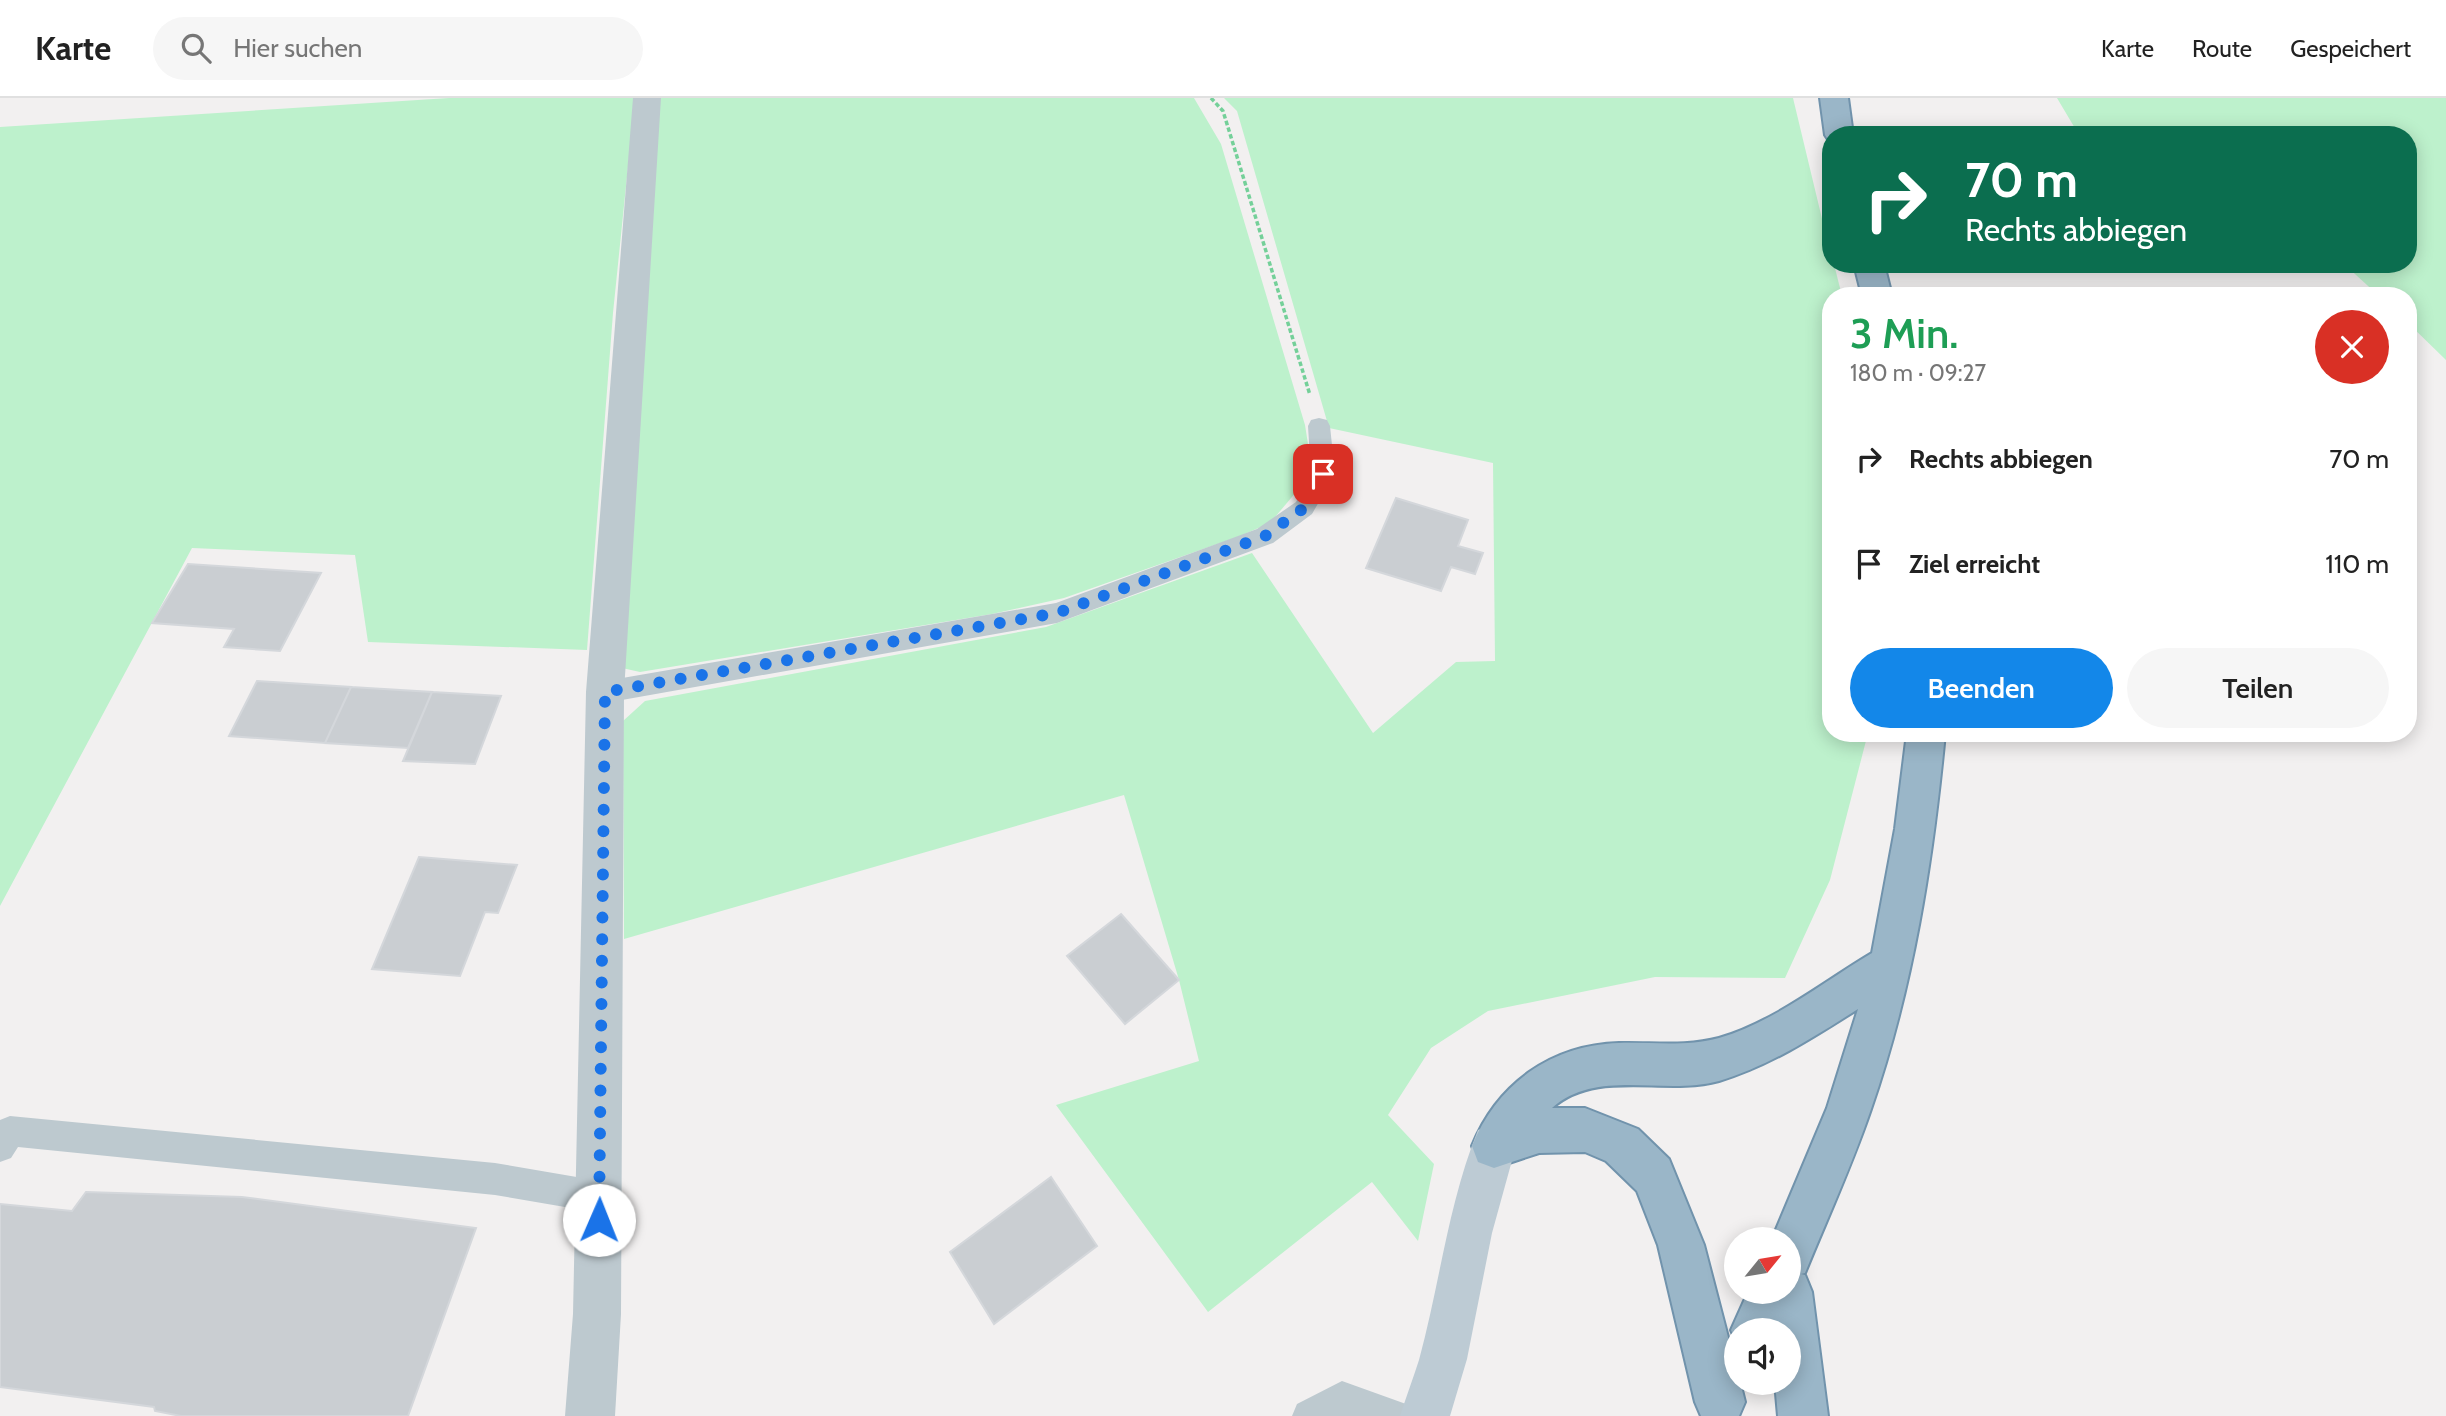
<!DOCTYPE html>
<html lang="de">
<head>
<meta charset="utf-8">
<style>
	:root { --surface:#fff; --page:#f6f6f6; --text:#222; --muted:#767676; --line:#e0e0e0; --accent:#1387e9 }
	body { margin:0; font-family:Cabin,sans-serif; background:var(--page); color:var(--text); height:100vh; display:flex; flex-direction:column; font-size:26px; white-space:nowrap }
	* { box-sizing:border-box; margin:0 }
	p { font-size:23px; color:var(--muted) }
	.icon { flex:none; width:38px; height:38px; fill:none; stroke:currentColor; stroke-width:2; stroke-linecap:round; stroke-linejoin:round }
	.map { position:relative; flex:1; overflow:hidden }
	.side { position:absolute; left:1822px; top:189px; width:595px; height:455px; display:flex; flex-direction:column; background:var(--surface); border-radius:28px; box-shadow:0 4px 18px #0003 }
	.side>* { flex:none }
	.hud { position:absolute; left:1822px; top:28px; width:595px; height:147px; border-radius:28px; box-shadow:0 4px 18px #0003; background:#0b6e4f; color:#fff; overflow:hidden }
	.needle { width:46px; rotate:60deg }
	.fabs { position:absolute; left:1724px; top:1129px; display:grid; gap:14px }
	.fabs a { display:grid; place-items:center; width:77px; height:77px; border-radius:50%; background:var(--surface); box-shadow:0 4px 18px #0003; font-size:35px }
	.pin { position:absolute; display:grid; place-items:center; width:60px; height:60px; color:#fff; margin:-30px; border-radius:14px; box-shadow:0 4px 10px #0006 }
	.me { position:absolute; width:77px; margin:-38px; rotate:1deg; stroke-linejoin:round; filter:drop-shadow(0 0 5px #0008) }
	.turn { display:flex; align-items:center; gap:24px; height:147px; padding:0 28px; font-size:32px }
	.turn .icon { width:91px; height:91px; stroke-width:2.5 }
	.turn b { display:block; font-size:49px; line-height:60px }
	.round { display:grid; place-items:center; flex:none; width:74px; height:74px; border-radius:37px; background:var(--page) }
	.headline { display:flex; align-items:center; justify-content:space-between; height:119px; padding:0 28px }
	h1 { font-size:42px; font-weight:600; line-height:52px; color:#1e9e55 }
	.cta { display:flex; gap:14px; margin-top:auto; padding:14px 28px }
	.cta a { flex:1; height:80px; border-radius:42px; background:var(--accent); color:#fff; font-size:28px; font-weight:600; line-height:80px; text-align:center }
	.cta a+a { background:var(--page); color:var(--text) }
	ul { padding:0; list-style:none }
	li { display:flex; align-items:center; gap:21px; height:105px; padding:0 28px }
	li div { flex:1 }
	li b { display:block; font-size:26px }
	li em { font-style:normal }
	header { display:flex; align-items:center; gap:42px; box-sizing:border-box; height:98px; padding:0 35px; background:var(--surface); border-bottom:2px solid var(--line) }
	header strong { font-size:33px }
	nav { display:flex; gap:38px; margin-inline-start:auto; font-size:24px }
	.search { width:490px; height:63px; background:var(--page); display:flex; align-items:center; gap:18px; box-sizing:border-box; padding:0 24px; border-radius:38px; color:var(--muted); font-size:26px }
	.map>svg:first-child { display:block }
</style>
</head>
<body>
<header>
<strong>Karte</strong>
<div class="search"><svg class="icon" aria-label="search" viewBox="0 0 24 24"><circle cx="10" cy="10" r="6"/><path d="M15 15l6 6"/></svg>Hier suchen</div>
<nav><a>Karte</a><a>Route</a><a>Gespeichert</a></nav>
</header>
<div class="map">
<svg width="2446" height="1318" viewBox="0 0 2446 1318">
	<rect width="100%" height="100%" fill="#f2f0f0"/>
	<path fill="#bdf1cc" d="M449 0H635L613 215 587 552 368 544 355 457 192 450 0 808V29Z
		M656 0H1194L1221 46 1305 327 1311 365 1297 393 1270 425 1240 438 1064 500 992 516 640 574 622 570Z
		M1224 0H1793L1830 154V166H1834L1842 198H1830V635H1868L1830 782 1785 880 1655 879 1488 913 1431 950 1388 1017 1434 1066 1418 1143 1372 1084 1208 1214 1056 1007 1199 963 1179 882 1124 697 624 841 623 623 645 603 1046 529 1252 455 1373 635 1456 564 1495 563 1493 365 1329 330 1237 13Z
		M2057 0H2446V262L2408 225V198H2379L2344 166H2408V37H2079Z"/>
	<path fill="#caced2" stroke="#d4d7db" stroke-width="2" d="M1396 400 1468 422 1458 448 1483 455 1475 476 1451 469 1441 493 1366 470Z
		M188 466 321 475 280 553 224 549 234 531 152 525Z
		M257 583 351 589 325 645 229 638Z
		M351 589 432 594 408 650 325 645Z
		M432 594 501 598 475 666 403 663Z
		M419 759 517 767 498 815 485 814 460 878 372 871Z
		M1121 816 1179 882 1125 926 1067 858Z
		M1051 1079 1097 1148 994 1226 950 1154Z
		M86 1094 242 1099 476 1130 408 1318H181L155 1313 154 1309 0 1289V1106L72 1113Z"/>
	<g fill="none" stroke-linecap="round" stroke-linejoin="round">
		<g stroke="#7193ac" stroke-width="4">
			<path id="trunk" d="M1820 0H1848L1853 37H1830L1829 43 1825 37Z
				M1854 166H1884L1892 198H1862Z
				M1907 635H1945C1933 763 1913 890 1871 1011 1852 1067 1827 1121 1805 1175L1801 1176 1805 1177 1812 1194 1828 1318H1778L1775 1284H1788V1232H1736V1244L1731 1232 1748 1194H1788V1141H1772L1827 1010 1858 911C1814 939 1769 968 1719 983 1664 998 1597 970 1552 1010H1585L1638 1031 1669 1061 1704 1147 1736 1270V1284H1740L1745 1304 1739 1318H1701L1695 1304 1658 1147 1637 1093 1606 1063 1585 1054 1539 1055 1494 1070 1478 1064 1472 1048C1497 986 1551 947 1619 945 1652 944 1686 949 1719 940 1774 924 1823 884 1872 855L1895 731Z"/>
		</g>
		<path stroke="#74d099" stroke-width="3.5" stroke-dasharray="4.5 2.5" stroke-linecap="butt" d="M1211 0 1223 13 1310 297"/>
		<path fill="#bdc9cf" fill-rule="evenodd" d="M1319 320 1327 322 1330 328 1335 376 1312 416 1273 445 1057 525 605 605 596 602 592 594 596 586 605 583 1056 505 1257 431 1296 404 1311 376 1308 328 1311 322Z
			M10 1018 495 1065 600 1083 611 1088 616 1099 611 1110 600 1115 495 1097 18 1049 11 1060 0 1064V1022Z
			M1342 1283 1406 1306 1411 1318H1292L1297 1306Z"/>
		<path fill="#bdc9cf" fill-rule="evenodd" d="M633 0H661L624 594 621 1216 615 1318H565L573 1216 586 594Z"/>
		<path fill="#bdcbd4" fill-rule="evenodd" d="M1494 1026 1510 1032 1516 1048 1492 1135 1467 1261 1450 1318H1400C1406 1299 1413 1281 1419 1262 1440 1185 1448 1106 1478 1032Z"/>
		<use href="#trunk" fill="#9ab6c8" fill-rule="evenodd"/>
	</g>
	<g fill="none" stroke-linecap="round" stroke-linejoin="round">
		<path stroke="#1a73e8" stroke-width="12" stroke-dasharray="0 21.6" d="M599 1122 605 594 1057 515 1265 438 1304 410 1323 376"/>
	</g>
</svg>
<div class="fabs">
<a><svg class="needle" viewBox="-14 -14 28 28"><path d="M0-13l5 13h-10z" fill="#e53935"/><path d="M0 13l5-13h-10z" fill="#767676"/></svg></a>
<a><svg class="icon" aria-label="sound" viewBox="0 0 24 24"><path d="M4 9h4l5-4v14l-5-4H4zM17 9q2 3 0 6"/></svg></a>
</div>
<div class="pin" style="left:1323px;top:376px;background:#d93025"><svg class="icon" aria-label="arrive" viewBox="0 0 24 24"><path d="M6 21V4h12l-3 4 3 4H6"/></svg></div>
<svg class="me" style="left:599px;top:1122px" viewBox="-20 -20 40 40"><circle r="19" fill="#fff"/><path d="M0-13L10 11 0 6-10 11z" fill="#1a73e8"/></svg>
<div class="hud">
<div class="turn"><svg class="icon" aria-label="right" viewBox="0 0 24 24"><path d="M7 20v-9h11M14 6l5 5-5 5"/></svg><div><b>70 m</b>Rechts abbiegen</div></div>
</div>
<section class="side">
<div class="headline"><div><h1>3 Min.</h1><p>180 m · 09:27</p></div><a class="round" style="background:#d93025;color:#fff"><svg class="icon" aria-label="close" viewBox="0 0 24 24"><path d="M6 6l12 12M18 6L6 18"/></svg></a></div>
<ul>
<li><svg class="icon" aria-label="right" viewBox="0 0 24 24"><path d="M7 20v-9h11M14 6l5 5-5 5"/></svg><div><b>Rechts abbiegen</b></div><em>70 m</em></li>
<li><svg class="icon" aria-label="arrive" viewBox="0 0 24 24"><path d="M6 21V4h12l-3 4 3 4H6"/></svg><div><b>Ziel erreicht</b></div><em>110 m</em></li>
</ul>
<div class="cta"><a>Beenden</a><a>Teilen</a></div>
</section>
</div>
</body>
</html>
